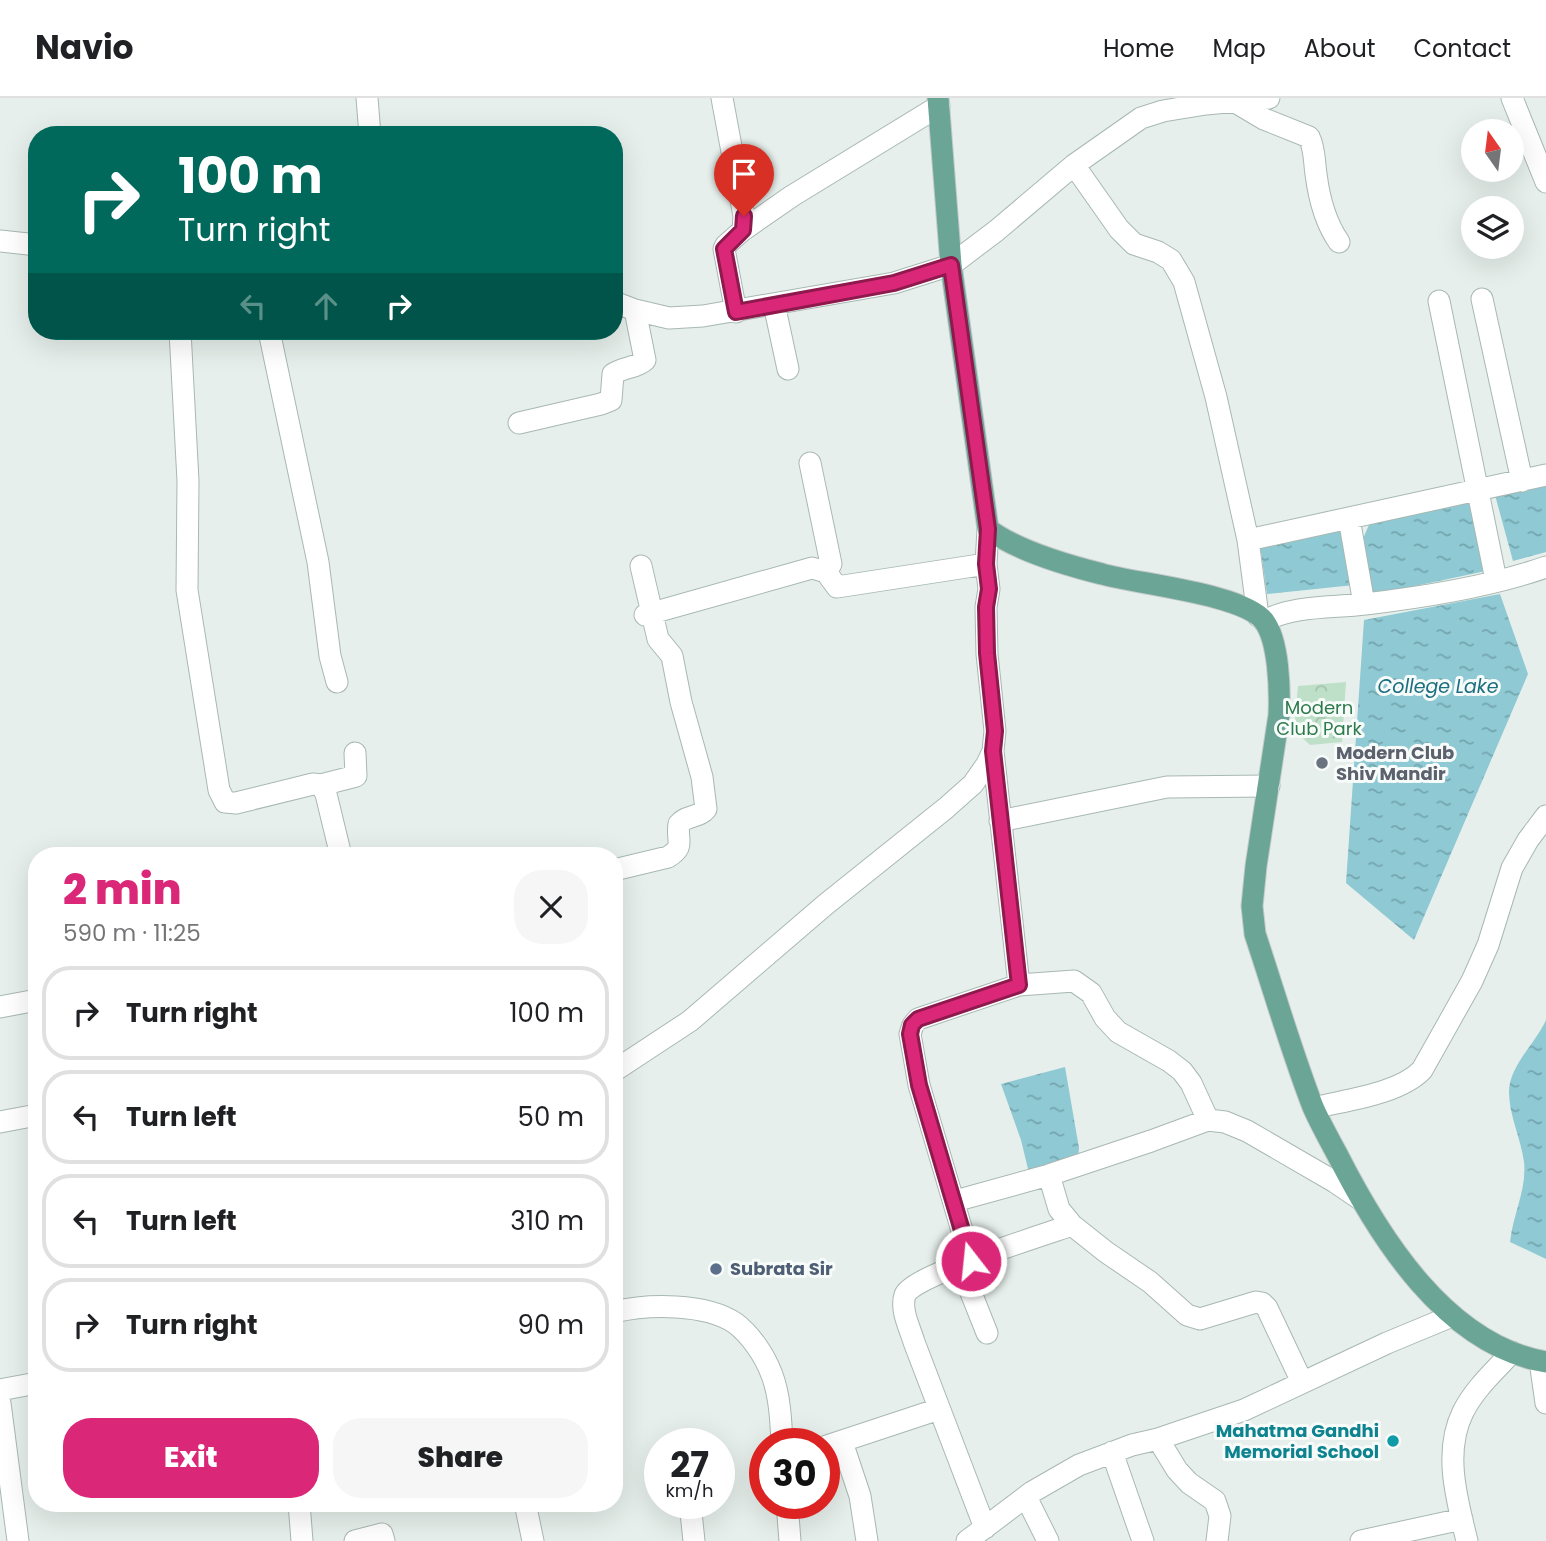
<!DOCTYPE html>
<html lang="en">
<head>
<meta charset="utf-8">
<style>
	:root { --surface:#fff; --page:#f6f6f6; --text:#202124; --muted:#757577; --line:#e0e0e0; --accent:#db2777 }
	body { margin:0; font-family:Poppins,sans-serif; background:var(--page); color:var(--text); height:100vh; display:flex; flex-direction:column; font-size:26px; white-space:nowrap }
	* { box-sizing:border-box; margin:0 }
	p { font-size:23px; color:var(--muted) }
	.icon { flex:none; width:38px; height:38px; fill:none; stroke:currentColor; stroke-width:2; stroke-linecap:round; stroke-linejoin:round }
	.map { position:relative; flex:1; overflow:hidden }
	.side { position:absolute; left:28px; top:749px; width:595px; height:665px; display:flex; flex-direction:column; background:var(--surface); border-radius:28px; box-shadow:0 7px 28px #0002 }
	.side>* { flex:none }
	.banner { position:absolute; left:28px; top:28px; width:595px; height:214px; border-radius:28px; box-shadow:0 7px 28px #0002; background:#00695c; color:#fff; overflow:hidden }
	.needle { width:46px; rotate:346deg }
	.buttons { position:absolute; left:1461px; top:21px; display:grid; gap:14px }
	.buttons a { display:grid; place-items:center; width:63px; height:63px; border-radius:50%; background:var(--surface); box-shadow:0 7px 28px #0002; font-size:35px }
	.speed { position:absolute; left:644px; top:1330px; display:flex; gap:14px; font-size:35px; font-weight:700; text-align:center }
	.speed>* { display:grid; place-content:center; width:91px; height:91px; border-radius:50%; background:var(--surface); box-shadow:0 7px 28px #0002; line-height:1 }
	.speed small { font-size:18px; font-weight:400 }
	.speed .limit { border:10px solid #d22; background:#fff; color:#111 }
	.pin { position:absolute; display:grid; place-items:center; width:60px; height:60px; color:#fff; margin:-72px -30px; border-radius:50% 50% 50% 0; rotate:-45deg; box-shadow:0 0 7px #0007 }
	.pin .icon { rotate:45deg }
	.me { position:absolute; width:77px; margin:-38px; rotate:344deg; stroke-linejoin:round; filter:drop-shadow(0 0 5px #0008) }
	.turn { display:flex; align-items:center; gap:24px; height:147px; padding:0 35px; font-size:32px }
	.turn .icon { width:91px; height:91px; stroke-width:2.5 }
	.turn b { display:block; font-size:49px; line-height:60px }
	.lanes { display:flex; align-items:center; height:66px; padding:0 35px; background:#0003; justify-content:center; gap:35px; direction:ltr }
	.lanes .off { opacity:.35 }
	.round { display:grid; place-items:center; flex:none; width:74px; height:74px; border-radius:28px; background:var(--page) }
	.head { display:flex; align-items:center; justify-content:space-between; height:119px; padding:0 35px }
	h1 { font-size:42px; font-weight:800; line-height:52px; color:var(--accent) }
	.button { display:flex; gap:14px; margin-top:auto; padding:14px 35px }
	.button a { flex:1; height:80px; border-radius:28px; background:var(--accent); color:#fff; font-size:28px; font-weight:800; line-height:80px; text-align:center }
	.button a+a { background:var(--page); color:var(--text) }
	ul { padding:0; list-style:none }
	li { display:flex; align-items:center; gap:21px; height:94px; margin:0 14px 10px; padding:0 21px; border:4px solid var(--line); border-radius:28px }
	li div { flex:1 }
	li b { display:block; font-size:26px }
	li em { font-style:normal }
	header { display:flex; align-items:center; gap:42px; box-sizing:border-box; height:98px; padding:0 35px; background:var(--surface); border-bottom:2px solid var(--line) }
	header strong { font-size:33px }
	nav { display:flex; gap:38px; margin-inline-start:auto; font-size:24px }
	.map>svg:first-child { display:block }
</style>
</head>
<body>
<header>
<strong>Navio</strong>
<nav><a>Home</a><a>Map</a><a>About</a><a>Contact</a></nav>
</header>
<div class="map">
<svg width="1546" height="1443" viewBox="0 0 1546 1443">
	<defs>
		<pattern id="forest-crowns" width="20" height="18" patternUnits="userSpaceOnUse" patternTransform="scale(1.75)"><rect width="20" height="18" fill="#bfe0c8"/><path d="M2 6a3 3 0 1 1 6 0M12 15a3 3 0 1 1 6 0" fill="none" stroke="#a4c1ad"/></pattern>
		<pattern id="water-ripples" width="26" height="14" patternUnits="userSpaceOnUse" patternTransform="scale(1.75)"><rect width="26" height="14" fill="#8ec9d4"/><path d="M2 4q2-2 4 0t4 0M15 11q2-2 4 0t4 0" fill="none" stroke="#74a5ad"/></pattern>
	</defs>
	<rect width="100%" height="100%" fill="#e6efeb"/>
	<path fill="url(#forest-crowns)" d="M1346 584 1342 644 1310 647 1294 632 1298 588Z"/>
	<path fill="url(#water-ripples)" d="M1546 387V454L1513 463 1495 397Z
		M1469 405 1486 473 1368 498 1362 443 1371 422Z
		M1350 430 1354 487 1267 496 1260 447Z
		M1500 496 1528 576 1414 842 1346 785 1364 522Z
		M1546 922V1161L1510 1144C1513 1116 1527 1091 1524 1064 1521 1041 1509 1017 1509 994 1509 968 1536 945 1546 922Z
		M1065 969 1079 1050 1078 1061 1029 1075 1021 1042 1001 986Z"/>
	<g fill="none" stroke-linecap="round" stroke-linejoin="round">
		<g stroke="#a8b8b2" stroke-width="23">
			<path id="minor" d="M367 0 370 37
				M722 0 744 118 743 132 726 147 724 151 736 214
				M1512 0 1546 84
				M1232 2 1264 21 1309 39C1315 51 1314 63 1316 76 1319 100 1325 124 1339 144
				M1074 67 1119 131 1134 146 1158 154 1171 162 1184 184 1216 299 1248 442 1258 518
				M743 132 792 98 939 8
				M0 143 37 147
				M1482 201 1522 383
				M1439 203 1496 482
				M614 204 635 212 669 220 703 218 894 185 951 167 996 133 1074 67 1141 20 1163 13 1206 6 1269 0
				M774 206 788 271
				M180 233 188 383 187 492 219 692 225 704 236 705 313 686 321 687 326 696 341 758
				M269 233 318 464 330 558 337 584
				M519 325 601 306 611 302 613 276C623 269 637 270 645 262L635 212
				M810 365 831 466 826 474
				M1349 420 1364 506
				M1248 442 1546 377
				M645 517 812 470 826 474 837 489 986 466
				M1264 523C1294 507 1332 510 1365 506 1425 499 1489 489 1546 469
				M993 653 1019 887
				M321 687 356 678 355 655
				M1000 723 1167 689 1269 688
				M614 772 668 759C686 748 676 743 679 726 686 717 699 720 706 711L702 679 681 604 672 558 658 541 641 468
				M0 909 37 902
				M614 973 690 923 825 807 946 710 973 686 987 666 993 653 995 633 987 556 986 509 989 491 986 466 988 431
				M1314 1010C1346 1002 1399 996 1422 972L1472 883 1488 847 1512 770 1528 742 1546 718
				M0 1024 37 1017
				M955 1103 1049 1077
				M971 1163 919 987 910 936 913 927 918 921 1019 887 1074 883 1091 895 1105 920 1118 934 1169 963 1182 973 1191 985 1208 1022
				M960 1167 987 1235
				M614 1214C648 1206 705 1205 735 1225 751 1237 765 1258 772 1277 780 1298 781 1324 782 1346
				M1540 1263 1546 1305
				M1302 1284 1267 1210 1262 1205 1256 1204 1200 1221 1187 1217 1150 1184 1106 1154 1072 1127 1059 1111 1049 1077 1151 1043 1208 1022 1225 1024 1247 1033 1335 1084 1360 1101
				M0 1292 37 1285
				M0 1305 18 1443
				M1158 1341 1177 1372 1189 1385 1215 1403 1220 1418 1217 1443
				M842 1344 860 1398 867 1443
				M824 1349 939 1311
				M1112 1354 1143 1443
				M1026 1399 1048 1443
				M299 1405 302 1443
				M525 1405 533 1443
				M690 1405 694 1443
				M787 1405 790 1443
				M985 1430 914 1244C910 1230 900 1212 905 1197 911 1178 1046 1136 1072 1127
				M355 1443 382 1436 384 1443
				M967 1443 1032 1394 1079 1367 1132 1347 1158 1341 1244 1312 1387 1245 1452 1218
				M1361 1443 1462 1421
				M1467 1443C1457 1402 1443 1354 1463 1314 1475 1290 1495 1273 1512 1254"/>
		</g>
		<g stroke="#c2cac8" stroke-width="23">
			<path id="major" d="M938 0 951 167 988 431C1017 453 1066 467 1102 476 1137 486 1244 496 1264 523 1279 543 1280 592 1279 617L1256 768 1252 808 1255 836C1274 893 1291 952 1313 1009 1320 1025 1329 1041 1337 1056 1379 1139 1446 1247 1546 1264"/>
		</g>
		<use href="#minor" stroke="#fff" stroke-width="21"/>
		<use href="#major" stroke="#6aa596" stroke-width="21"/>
	</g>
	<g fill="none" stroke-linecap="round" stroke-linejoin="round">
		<g stroke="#8e194d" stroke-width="18">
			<path id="route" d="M744 118 743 132 724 151 736 214 894 185 951 167 988 431 986 466 989 491 986 509 987 555 995 633 993 653 1019 887 918 921 912 927 910 936 919 987 971 1163"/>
		</g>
		<use href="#route" stroke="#db2777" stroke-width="12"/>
	</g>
	<circle fill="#6b7280" stroke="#f7fbf9" stroke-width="2.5" cx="1322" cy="665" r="7"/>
	<circle fill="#5c6f8a" stroke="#f7fbf9" stroke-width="2.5" cx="716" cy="1171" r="7"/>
	<circle fill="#0f9aa8" stroke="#f7fbf9" stroke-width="2.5" cx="1393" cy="1343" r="7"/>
	<g text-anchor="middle" stroke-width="6" stroke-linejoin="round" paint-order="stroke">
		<g font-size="18" fill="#2d7a4b" stroke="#f7fbf9">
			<text x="1319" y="616">Modern<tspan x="1319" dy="21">Club Park</tspan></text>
		</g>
		<g font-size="18" font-weight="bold" fill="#5b616d" stroke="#f7fbf9" text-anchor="start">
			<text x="1336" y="661">Modern Club<tspan x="1336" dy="21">Shiv Mandir</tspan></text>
		</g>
		<g font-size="18" font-weight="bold" fill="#4e5e75" stroke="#f7fbf9" text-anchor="start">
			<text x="730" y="1177">Subrata Sir</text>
		</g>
		<g font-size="18" font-weight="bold" fill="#0d838f" stroke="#f7fbf9" text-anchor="end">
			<text x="1379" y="1339">Mahatma Gandhi<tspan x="1379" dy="21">Memorial School</tspan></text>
		</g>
		<g font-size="19" font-style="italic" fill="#1c6f80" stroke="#f7fbf9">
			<text x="1438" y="595">College Lake</text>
		</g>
	</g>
</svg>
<div class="buttons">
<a><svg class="needle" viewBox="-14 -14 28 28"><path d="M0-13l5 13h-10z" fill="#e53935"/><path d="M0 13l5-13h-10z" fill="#757577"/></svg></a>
<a><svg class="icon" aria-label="layers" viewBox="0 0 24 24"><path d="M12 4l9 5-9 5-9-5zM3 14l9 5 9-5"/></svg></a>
</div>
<div class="speed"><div>27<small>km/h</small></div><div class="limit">30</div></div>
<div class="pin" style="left:744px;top:118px;background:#d93025"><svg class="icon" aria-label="arrive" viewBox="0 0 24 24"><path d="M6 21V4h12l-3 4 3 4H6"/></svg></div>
<svg class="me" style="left:971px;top:1163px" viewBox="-20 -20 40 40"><circle r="17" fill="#db2777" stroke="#fff" stroke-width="3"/><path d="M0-11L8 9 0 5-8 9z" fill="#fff"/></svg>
<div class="banner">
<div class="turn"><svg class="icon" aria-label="right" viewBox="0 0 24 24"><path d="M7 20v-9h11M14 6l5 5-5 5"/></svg><div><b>100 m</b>Turn right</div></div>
<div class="lanes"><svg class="icon off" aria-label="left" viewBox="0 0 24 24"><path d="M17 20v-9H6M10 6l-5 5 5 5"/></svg><svg class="icon off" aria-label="ahead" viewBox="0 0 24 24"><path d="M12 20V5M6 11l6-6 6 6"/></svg><svg class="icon" aria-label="right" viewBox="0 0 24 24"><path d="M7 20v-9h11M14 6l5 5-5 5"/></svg></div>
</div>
<section class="side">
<div class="head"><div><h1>2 min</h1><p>590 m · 11:25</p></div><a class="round"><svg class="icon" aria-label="close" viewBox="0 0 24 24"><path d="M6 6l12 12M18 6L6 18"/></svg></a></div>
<ul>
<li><svg class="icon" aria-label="right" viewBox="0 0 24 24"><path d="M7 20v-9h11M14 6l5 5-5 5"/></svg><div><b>Turn right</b></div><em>100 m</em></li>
<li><svg class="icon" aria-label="left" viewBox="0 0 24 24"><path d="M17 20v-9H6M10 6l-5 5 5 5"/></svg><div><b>Turn left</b></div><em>50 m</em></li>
<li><svg class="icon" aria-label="left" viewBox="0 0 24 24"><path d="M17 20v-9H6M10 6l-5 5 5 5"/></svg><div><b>Turn left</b></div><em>310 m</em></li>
<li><svg class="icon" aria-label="right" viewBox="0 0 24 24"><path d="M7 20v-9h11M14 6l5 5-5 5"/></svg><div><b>Turn right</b></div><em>90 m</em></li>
</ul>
<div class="button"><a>Exit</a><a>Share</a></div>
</section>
</div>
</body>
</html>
